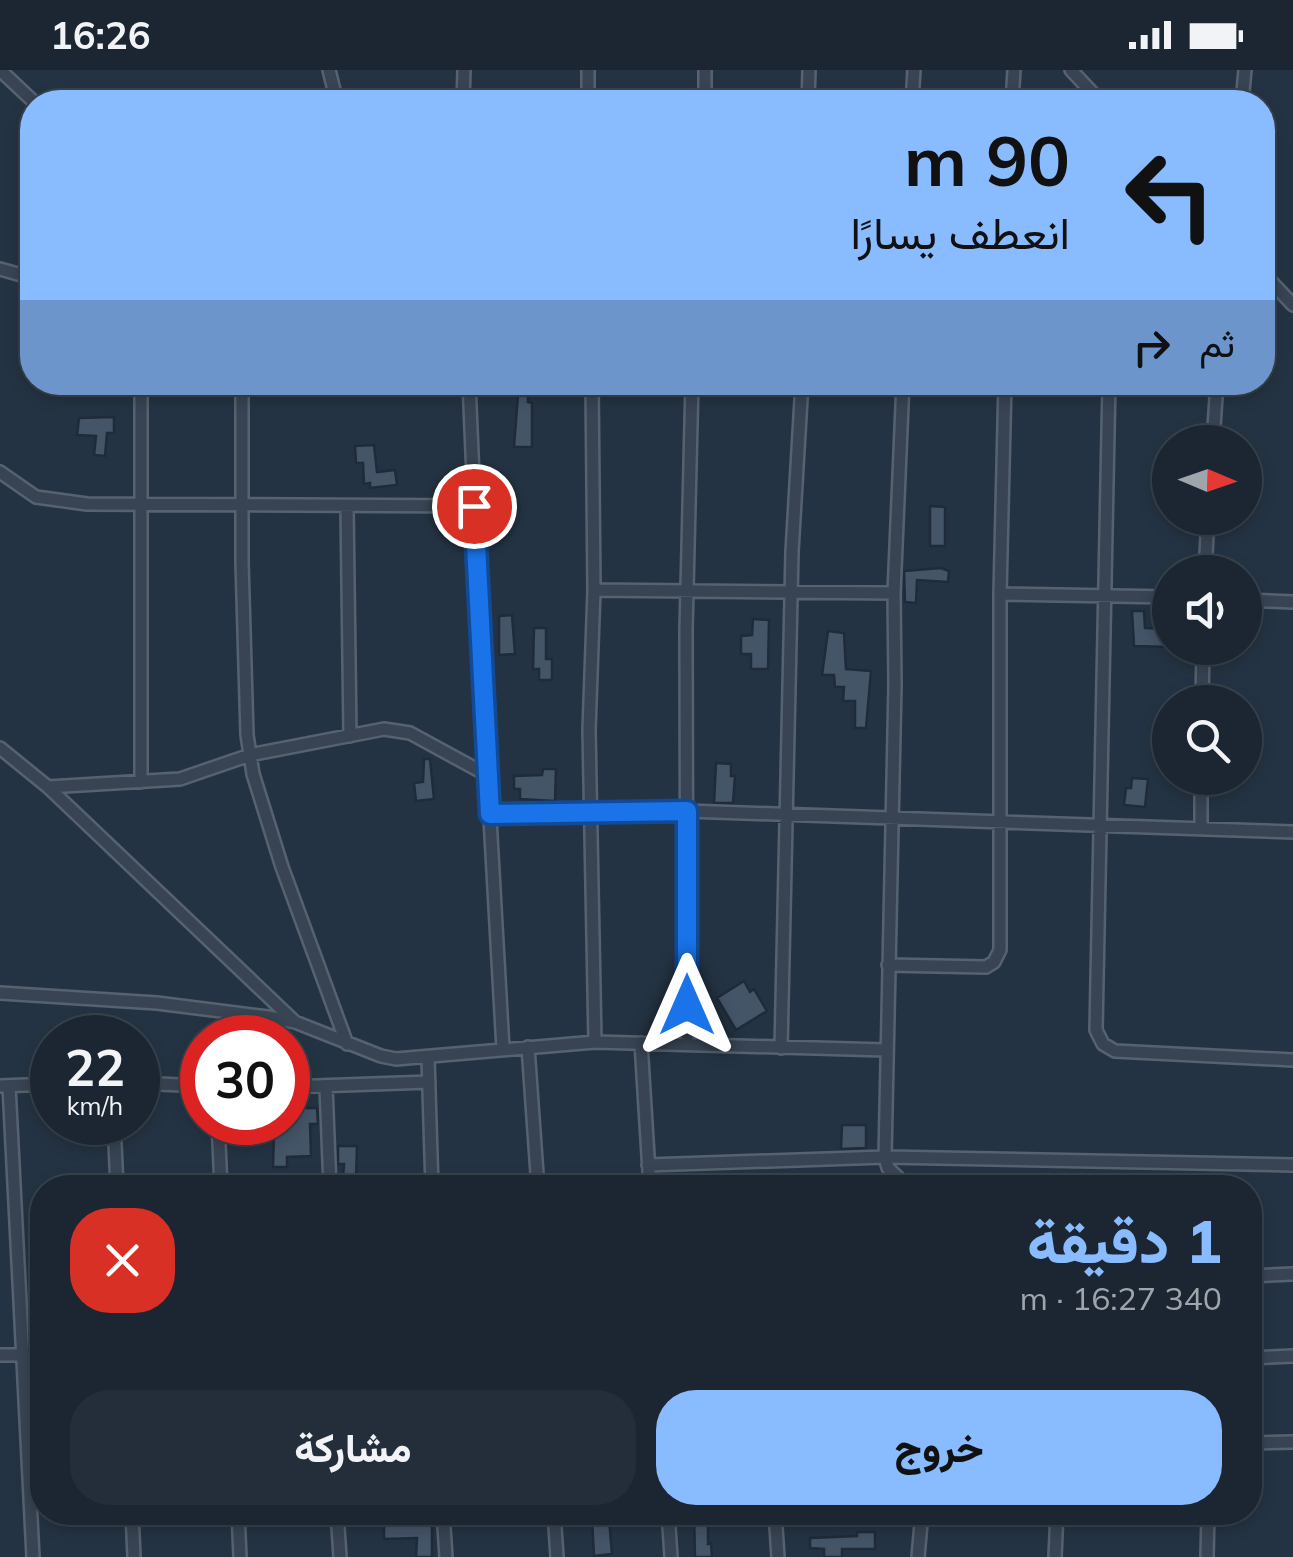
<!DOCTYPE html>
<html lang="ar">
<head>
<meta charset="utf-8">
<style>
	:root { --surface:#1b2632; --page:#242e3a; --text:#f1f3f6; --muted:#a0a5ac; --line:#39434d; --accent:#8bf }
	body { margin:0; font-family:Mulish,Vazirmatn,sans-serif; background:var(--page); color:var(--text); direction:rtl; height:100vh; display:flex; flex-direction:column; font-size:38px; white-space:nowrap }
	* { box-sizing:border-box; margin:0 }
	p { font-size:32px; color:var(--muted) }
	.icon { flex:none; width:55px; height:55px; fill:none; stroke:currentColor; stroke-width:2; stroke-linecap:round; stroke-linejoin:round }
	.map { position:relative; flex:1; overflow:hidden; direction:ltr }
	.drawer { position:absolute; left:30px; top:1105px; width:1232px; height:350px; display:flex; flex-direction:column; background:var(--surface); border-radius:40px; box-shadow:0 5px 15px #0003,0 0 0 2px var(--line); direction:rtl }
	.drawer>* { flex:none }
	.banner { position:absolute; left:20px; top:20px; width:1255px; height:305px; border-radius:40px; box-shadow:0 5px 15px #0003,0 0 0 2px var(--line); direction:rtl; background:#8bf; color:#111; overflow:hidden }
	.needle { width:65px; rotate:92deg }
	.tools { position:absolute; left:1152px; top:355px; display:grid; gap:20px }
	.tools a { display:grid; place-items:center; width:110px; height:110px; border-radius:50%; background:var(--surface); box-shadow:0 5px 15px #0003,0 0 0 2px var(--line); font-size:50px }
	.speed { position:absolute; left:30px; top:945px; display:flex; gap:20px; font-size:50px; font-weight:700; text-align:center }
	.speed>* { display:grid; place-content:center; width:130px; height:130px; border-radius:50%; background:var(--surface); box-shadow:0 5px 15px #0003,0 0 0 2px var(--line); line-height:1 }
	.speed small { font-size:25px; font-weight:400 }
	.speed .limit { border:15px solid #d22; background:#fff; color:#111 }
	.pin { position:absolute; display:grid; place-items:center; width:85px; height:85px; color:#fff; margin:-42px; border:5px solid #fff; border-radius:50%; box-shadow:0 2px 10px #0007 }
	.me { position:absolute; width:110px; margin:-55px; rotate:0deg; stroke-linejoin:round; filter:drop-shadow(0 0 8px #0008) }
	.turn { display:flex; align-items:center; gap:35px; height:210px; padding:0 40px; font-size:45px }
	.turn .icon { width:130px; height:130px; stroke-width:2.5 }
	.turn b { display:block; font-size:70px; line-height:85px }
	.then { display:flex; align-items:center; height:95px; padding:0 40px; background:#0003; gap:20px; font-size:38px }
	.round { display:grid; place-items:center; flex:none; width:105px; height:105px; border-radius:40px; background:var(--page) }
	.head { display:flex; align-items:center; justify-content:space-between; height:170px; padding:0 40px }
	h1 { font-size:60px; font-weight:800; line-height:75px; color:var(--accent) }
	.action { display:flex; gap:20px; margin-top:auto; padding:20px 40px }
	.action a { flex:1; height:115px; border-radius:40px; background:var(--accent); color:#111; font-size:40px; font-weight:800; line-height:115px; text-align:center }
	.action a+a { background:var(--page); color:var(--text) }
	.status { display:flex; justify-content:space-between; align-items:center; height:70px; padding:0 50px; background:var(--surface); direction:ltr }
	.status svg { height:28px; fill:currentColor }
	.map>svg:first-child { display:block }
</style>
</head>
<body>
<div class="status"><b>16:26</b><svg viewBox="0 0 49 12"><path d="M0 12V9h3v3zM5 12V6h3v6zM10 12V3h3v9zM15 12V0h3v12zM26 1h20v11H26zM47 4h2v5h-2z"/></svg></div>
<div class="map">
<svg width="1293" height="1487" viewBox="0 0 1293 1487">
	<rect width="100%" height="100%" fill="#243343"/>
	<path fill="#445568" stroke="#1f2b3a" stroke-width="2.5" d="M518 325H528V332L532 333V377H514Z
		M114 347V363H107L105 386 94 385 96 366 77 365 79 348Z
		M374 375 377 402 395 400 397 415 370 418V413L364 414 363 393H356L355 376Z
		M930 436 945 437V476H930Z
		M941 498 949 501 948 512 917 510 916 533 905 532 904 501Z
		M1132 541H1144L1145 558 1170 559V577L1134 576Z
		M512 545 515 584 499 585V546Z
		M753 549 769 550 768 599H751V584H741V566L752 565Z
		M534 558H546V589H552V610H539V599H533Z
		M828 561 844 563 846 599 871 601 866 658H855V631H843L844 617H835L834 605H822Z
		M424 689H430L434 729 416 731 414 713 423 712Z
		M716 693 731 694V706H735L733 733H714Z
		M543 699H556L555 731 520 729V719H514V706L542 705Z
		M1132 708 1148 709 1145 737 1124 735 1126 718H1131Z
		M744 911 750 922 754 919 767 941 736 960 717 928Z
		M288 1038H317L318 1054H310L311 1086 287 1087V1097H273L274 1063 236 1062V1052H288Z
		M842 1055H866V1078L841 1079Z
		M338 1076H357L356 1109 343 1108 344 1094H338Z
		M694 1443H708V1474L711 1473 712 1487H695Z
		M609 1448 612 1484 594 1486 592 1449Z
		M432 1449V1487H416L417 1468 384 1469V1451Z
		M857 1462H875V1479H842V1487H824V1479L810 1478V1468L857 1466Z"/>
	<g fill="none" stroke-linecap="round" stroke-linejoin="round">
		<g stroke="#566270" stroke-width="16">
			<path id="street" d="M0 0 34 32
				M329 0 337 32
				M588 0V32
				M1071 0 1101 32
				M463 32 464 0
				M705 32V0
				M808 32 809 0
				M912 32 914 0
				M1012 32 1014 0
				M1242 32 1245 0
				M0 199 32 208
				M1262 202 1293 235
				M242 312V492L247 665 253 704 282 797 347 974
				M469 312 480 571 503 979
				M592 312 594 520 589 660 595 972
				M903 312 894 523 895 615 885 1087 888 1098 909 1118
				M1109 312 1096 960 1103 974 1115 981 1293 990
				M1213 372 1217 312
				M0 402 36 427 87 434 474 436
				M347 436 350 666
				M1205 502 1208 448
				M594 520 894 523
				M1000 524 1170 527
				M1245 530 1293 532
				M1202 632 1203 578
				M0 678 48 717 295 952
				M1201 708V757
				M141 712V312
				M48 717 180 709 250 685 384 659 410 663 487 705
				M489 744 687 741 1293 762
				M888 895 986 897 994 892 1000 880V524L1005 312
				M0 923 157 933 268 947 295 952 381 986 396 989 595 972 886 980
				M641 973 650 1118
				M687 974 686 560 692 312
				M528 977 538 1118
				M781 978 792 482 802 312
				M428 988 432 1118
				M138 1013 202 1016
				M0 1016 52 1014
				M9 1016 33 1487
				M326 1016 330 1118
				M288 1017 429 1012
				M114 1052 117 1118
				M218 1052 221 1118
				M648 1095 885 1087 1293 1095
				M1250 1206 1293 1204
				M0 1285 42 1284
				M1250 1288 1293 1286
				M1250 1373 1293 1372
				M132 1442 134 1487
				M238 1442 240 1487
				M337 1442 340 1487
				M443 1442 446 1487
				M554 1442 557 1487
				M668 1442 671 1487
				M775 1442 778 1487
				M918 1487 922 1442
				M1055 1487 1057 1442
				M1207 1487 1208 1442"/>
		</g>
		<use href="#street" stroke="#384453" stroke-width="11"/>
	</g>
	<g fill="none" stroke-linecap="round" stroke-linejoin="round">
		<g stroke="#114b97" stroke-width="25">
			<path id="route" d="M474 436 490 744 687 741V935"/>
		</g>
		<use href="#route" stroke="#1a73e8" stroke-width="18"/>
	</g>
</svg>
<div class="tools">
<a><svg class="needle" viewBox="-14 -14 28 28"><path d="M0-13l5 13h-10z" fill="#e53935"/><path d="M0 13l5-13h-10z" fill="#a0a5ac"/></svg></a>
<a><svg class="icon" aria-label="sound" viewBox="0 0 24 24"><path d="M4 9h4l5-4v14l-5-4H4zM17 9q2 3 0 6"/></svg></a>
<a><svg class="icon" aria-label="search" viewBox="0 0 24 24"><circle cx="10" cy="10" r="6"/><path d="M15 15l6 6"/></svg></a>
</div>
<div class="speed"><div>22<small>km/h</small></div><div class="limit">30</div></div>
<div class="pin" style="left:474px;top:436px;background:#d93025"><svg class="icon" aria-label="arrive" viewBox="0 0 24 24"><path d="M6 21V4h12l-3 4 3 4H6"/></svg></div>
<svg class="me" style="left:687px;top:935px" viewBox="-20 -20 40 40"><path d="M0-17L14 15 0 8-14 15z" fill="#1a73e8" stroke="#fff" stroke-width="4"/></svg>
<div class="banner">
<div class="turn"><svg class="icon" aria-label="left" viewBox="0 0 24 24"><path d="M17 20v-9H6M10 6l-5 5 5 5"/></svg><div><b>90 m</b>انعطف يسارًا</div></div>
<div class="then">ثم<svg class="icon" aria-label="right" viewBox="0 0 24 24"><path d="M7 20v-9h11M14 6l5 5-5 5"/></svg></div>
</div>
<section class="drawer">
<div class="head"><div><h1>1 دقيقة</h1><p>340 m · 16:27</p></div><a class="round" style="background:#d93025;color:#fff"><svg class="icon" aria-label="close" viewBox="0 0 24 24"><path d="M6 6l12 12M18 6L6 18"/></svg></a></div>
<div class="action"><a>خروج</a><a>مشاركة</a></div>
</section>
</div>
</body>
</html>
